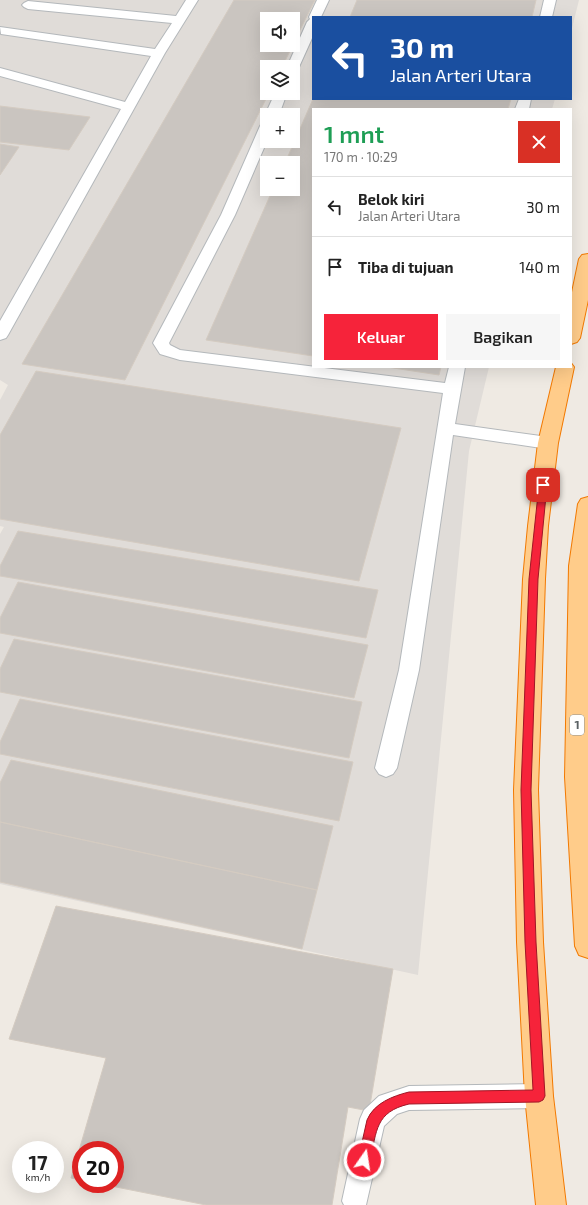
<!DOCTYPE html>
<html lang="id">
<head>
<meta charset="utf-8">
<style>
	:root { --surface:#fff; --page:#f6f6f6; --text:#222; --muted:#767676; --line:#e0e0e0; --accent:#f6233a }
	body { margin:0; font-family:"Exo 2",sans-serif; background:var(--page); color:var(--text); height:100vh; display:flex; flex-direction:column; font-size:15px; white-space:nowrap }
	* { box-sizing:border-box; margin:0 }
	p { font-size:13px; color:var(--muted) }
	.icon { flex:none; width:22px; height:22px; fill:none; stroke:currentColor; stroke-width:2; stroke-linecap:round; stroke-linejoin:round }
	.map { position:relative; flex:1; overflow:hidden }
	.drawer { position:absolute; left:312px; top:108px; width:260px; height:260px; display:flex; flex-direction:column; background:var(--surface); border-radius:0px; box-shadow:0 4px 16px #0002 }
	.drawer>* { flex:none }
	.banner { position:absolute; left:312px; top:16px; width:260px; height:84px; border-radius:0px; box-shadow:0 4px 16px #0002; background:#1a4fa0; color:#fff; overflow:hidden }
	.controls { position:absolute; left:260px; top:12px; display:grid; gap:8px }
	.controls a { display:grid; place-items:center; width:40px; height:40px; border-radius:0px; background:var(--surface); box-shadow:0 4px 16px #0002; font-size:20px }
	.speed { position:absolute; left:12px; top:1141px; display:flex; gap:8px; font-size:20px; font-weight:700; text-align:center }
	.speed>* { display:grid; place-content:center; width:52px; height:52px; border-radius:50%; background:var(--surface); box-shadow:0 4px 16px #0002; line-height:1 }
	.speed small { font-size:10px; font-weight:400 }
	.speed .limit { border:6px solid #d22; background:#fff; color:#111 }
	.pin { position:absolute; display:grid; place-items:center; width:34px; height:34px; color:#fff; margin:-17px; border-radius:8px; box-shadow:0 2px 6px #0006 }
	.me { position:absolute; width:44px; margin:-22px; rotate:13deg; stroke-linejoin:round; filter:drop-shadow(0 0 3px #0008) }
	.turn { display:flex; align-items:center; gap:14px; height:84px; padding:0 12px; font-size:18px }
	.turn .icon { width:52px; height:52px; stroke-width:2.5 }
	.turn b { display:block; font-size:28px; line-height:34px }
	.round { display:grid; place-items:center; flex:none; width:42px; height:42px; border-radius:0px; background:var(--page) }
	.overview { display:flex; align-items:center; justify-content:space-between; height:68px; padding:0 12px }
	h1 { font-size:24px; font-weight:600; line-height:30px; color:#1e9e55 }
	.button { display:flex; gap:8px; margin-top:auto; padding:8px 12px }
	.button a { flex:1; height:46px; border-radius:0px; background:var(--accent); color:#fff; font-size:16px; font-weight:600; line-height:46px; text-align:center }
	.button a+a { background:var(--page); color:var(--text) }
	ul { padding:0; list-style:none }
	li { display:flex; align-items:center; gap:12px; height:60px; padding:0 12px; border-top:1px solid var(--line) }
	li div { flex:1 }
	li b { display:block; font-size:15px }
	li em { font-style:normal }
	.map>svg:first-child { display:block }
</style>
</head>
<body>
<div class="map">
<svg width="588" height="1205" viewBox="0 0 588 1205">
	<rect width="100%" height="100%" fill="#efeae3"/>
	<path fill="#e0dcd8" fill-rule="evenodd" d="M0 0H579L571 32V17H313V99H555L552 109H313V367H489L469 451 418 975 0 884V534L4 527 0 526V400L8 385 0 380ZM267 19H293V45H267ZM267 67H293V93H267ZM267 115H293V141H267ZM267 163H293V189H267Z"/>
	<path fill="#cac5c0" stroke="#d4cbc1" d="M234 0H315L293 44V19H267V45H293L282 67H267V93H269L125 380 22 364Z
		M357 0H536L532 17H350Z
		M313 99H511L508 109H313V356L206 340 273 189H293V163H285Z
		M0 106 90 117 69 150 0 142Z
		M0 144 19 147 0 175Z
		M387 367H441L439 375Z
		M36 371 401 428 359 581 0 519V435Z
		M18 531 378 590 366 638 0 576V566Z
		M18 582 368 645 354 698 0 633V618Z
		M14 639 362 702 349 758 0 692V669Z
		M20 699 353 762 339 821 0 754V742Z
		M11 760 333 826 317 890 0 822V783Z
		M0 822 317 890 302 949 0 882Z
		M56 906 393 969 369 1111 348 1107 332 1205H206L101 1184H115V1150H81V1180L71 1178 106 1058 9 1039Z"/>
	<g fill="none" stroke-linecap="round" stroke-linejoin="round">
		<g stroke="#b4b8bb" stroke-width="2">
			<path id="lane" d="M186 0H198L165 53 8 335 6 338 0 340V321L121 109 0 76V68L125 102 151 56 1 34 0 27 155 49 172 23 28 9 24 7 22 5 24 3 28 1 176 16Z
				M317 0H329L321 17H313V36L299 67 297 70 293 71V67H287L307 22 310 19 309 17Z
				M544 0H556L552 17H540Z
				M275 93H287L279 115H267V117L265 115Z
				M519 99H531L529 109H515Z
				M267 122V141L235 215 169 343 170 345 180 350 445 383 449 367H465L455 424 548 437 554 439 557 443 554 447 548 449 453 435 419 670 397 768 393 774 386 777 379 774 375 768 399 670 443 393 180 360 160 354 153 343 221 215 260 126 262 123Z
				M539 1084 548 1087 551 1096 548 1105 539 1108 409 1110 397 1114 384 1126 366 1205H344L342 1201 360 1119 364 1110 379 1096 409 1086Z"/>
		</g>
		<g stroke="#f27900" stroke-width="2">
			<path id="highway" d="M588 254V300L580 338 577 342 571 344V297L579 259 582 255Z
				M571 363 574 367 558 443 548 526 545 579 538 790 543 942 553 1096 566 1205H536L525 1096 517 942 514 790 523 579 528 526 538 443 556 367H571Z
				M588 497V958L579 955 575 946 565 777 569 566 578 504 581 499Z"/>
		</g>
		<use href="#lane" fill="#fff" fill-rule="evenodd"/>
		<use href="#highway" fill="#ffcc8a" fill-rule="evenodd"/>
	</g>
	<path fill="#f6233a" stroke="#a01726" d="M543 482 547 485 538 579 531 790 536 942 545 1096 543 1100 539 1102 409 1104C375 1112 377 1131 370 1160L368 1164 364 1166 360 1164 358 1160 367 1120C374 1103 393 1096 409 1092L533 1090 525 942 521 790 529 579 539 485Z"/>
	<g text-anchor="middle" stroke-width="4" stroke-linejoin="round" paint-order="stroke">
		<rect fill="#fff" stroke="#8c9193" stroke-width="1" x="570" y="715" width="14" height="20" rx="3"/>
		<g font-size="12" font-weight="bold" fill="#5b6265">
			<text x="577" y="729">1</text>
		</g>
	</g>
</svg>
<div class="controls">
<a><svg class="icon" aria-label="sound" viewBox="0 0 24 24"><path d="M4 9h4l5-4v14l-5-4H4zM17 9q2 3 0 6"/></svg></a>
<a><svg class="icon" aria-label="layers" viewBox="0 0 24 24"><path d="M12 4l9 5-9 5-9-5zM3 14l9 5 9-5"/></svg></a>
<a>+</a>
<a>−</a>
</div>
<div class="speed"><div>17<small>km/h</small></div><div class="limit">20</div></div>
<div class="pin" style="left:543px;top:485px;background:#d93025"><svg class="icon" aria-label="arrive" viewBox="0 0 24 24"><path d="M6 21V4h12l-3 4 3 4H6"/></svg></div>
<svg class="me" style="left:364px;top:1160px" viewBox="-20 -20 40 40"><circle r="17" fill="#f6233a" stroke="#fff" stroke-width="3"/><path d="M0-11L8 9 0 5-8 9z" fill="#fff"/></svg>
<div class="banner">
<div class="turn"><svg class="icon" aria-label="left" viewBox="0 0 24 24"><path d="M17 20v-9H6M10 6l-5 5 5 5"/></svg><div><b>30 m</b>Jalan Arteri Utara</div></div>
</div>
<section class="drawer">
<div class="overview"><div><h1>1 mnt</h1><p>170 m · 10:29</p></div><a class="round" style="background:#d93025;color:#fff"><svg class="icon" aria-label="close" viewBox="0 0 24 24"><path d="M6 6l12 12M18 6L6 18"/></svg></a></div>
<ul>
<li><svg class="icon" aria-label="left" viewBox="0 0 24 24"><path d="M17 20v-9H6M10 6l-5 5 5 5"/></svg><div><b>Belok kiri</b><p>Jalan Arteri Utara</p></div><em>30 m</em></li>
<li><svg class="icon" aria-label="arrive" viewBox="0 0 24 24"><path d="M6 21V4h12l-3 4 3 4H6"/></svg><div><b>Tiba di tujuan</b></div><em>140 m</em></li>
</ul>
<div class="button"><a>Keluar</a><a>Bagikan</a></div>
</section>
</div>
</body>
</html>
